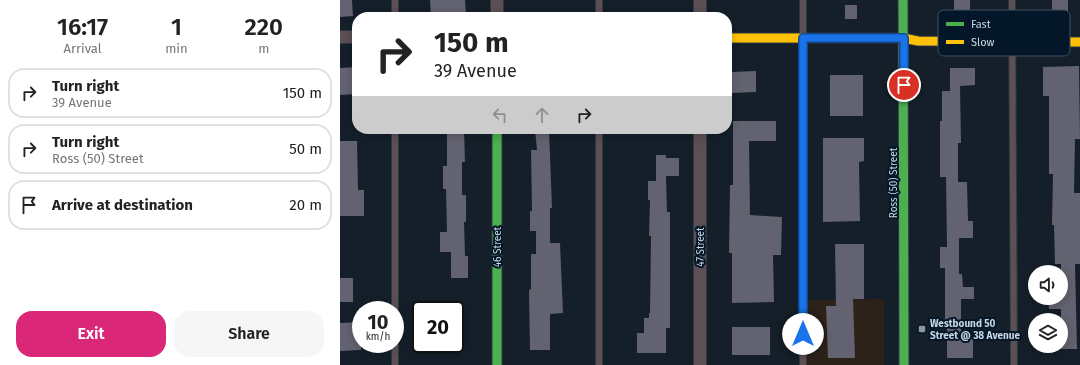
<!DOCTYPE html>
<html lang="en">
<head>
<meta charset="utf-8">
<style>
	:root { --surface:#fff; --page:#f6f6f6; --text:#222; --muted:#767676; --line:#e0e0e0; --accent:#db2777 }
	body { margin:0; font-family:"Fira Sans",sans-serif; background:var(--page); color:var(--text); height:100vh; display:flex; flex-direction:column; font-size:15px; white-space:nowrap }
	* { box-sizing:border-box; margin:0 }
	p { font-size:13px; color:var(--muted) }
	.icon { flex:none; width:22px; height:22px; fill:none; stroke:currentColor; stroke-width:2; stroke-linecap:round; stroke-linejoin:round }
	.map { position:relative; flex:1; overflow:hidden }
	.drawer { display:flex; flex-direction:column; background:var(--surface); width:340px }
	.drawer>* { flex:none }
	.banner { position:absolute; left:12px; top:12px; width:380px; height:122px; border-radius:16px; box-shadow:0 2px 10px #0003; background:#fff; color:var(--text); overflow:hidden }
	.controls { position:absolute; left:688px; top:265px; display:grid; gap:8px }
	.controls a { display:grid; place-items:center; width:40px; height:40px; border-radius:50%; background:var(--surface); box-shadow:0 2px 10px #0003; font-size:20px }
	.speed { position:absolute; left:12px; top:301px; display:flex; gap:8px; font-size:20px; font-weight:700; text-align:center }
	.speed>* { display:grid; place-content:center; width:52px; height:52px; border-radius:50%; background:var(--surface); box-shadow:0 2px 10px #0003; line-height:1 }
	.speed small { font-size:10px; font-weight:400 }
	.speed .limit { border:2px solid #111; border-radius:6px; background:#fff; color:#111 }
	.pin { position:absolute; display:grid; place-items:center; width:34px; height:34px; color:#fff; margin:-17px; border:2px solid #fff; border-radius:50%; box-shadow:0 1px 4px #0007 }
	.me { position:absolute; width:44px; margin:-22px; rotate:0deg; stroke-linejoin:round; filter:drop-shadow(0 0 3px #0008) }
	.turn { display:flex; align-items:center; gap:14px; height:84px; padding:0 16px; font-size:18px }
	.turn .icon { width:52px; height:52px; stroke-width:2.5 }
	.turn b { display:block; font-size:28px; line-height:34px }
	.lanes { display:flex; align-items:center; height:38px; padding:0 16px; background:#0003; justify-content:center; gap:20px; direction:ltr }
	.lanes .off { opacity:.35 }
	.eta { display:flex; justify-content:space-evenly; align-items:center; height:68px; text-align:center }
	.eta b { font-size:24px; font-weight:600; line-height:28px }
	.action { display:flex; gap:8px; margin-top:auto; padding:8px 16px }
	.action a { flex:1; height:46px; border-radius:16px; background:var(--accent); color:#fff; font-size:16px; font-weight:600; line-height:46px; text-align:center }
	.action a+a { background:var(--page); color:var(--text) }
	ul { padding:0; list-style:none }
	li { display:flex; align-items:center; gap:12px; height:50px; margin:0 8px 6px; padding:0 8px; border:2px solid var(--line); border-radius:16px }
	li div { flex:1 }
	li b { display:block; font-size:15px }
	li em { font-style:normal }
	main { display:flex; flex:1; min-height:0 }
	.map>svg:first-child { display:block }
</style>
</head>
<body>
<main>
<section class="drawer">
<div class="eta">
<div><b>16:17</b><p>Arrival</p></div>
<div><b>1</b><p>min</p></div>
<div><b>220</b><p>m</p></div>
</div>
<ul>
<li><svg class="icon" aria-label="right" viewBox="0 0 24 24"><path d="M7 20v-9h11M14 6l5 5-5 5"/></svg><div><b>Turn right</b><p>39 Avenue</p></div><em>150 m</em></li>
<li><svg class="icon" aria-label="right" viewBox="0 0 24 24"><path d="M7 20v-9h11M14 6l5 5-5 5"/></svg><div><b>Turn right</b><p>Ross (50) Street</p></div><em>50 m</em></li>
<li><svg class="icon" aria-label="arrive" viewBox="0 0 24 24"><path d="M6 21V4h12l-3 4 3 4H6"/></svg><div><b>Arrive at destination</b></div><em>20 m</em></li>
</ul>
<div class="action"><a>Exit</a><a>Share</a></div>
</section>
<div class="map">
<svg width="740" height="365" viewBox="0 0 740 365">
	<rect width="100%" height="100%" fill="#141f2a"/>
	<path fill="#2c2219" d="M544 299V365H459L458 300Z"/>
	<path fill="#636270" d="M0 0H12L13 16 0 17Z
		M90 0H125L126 15 91 16Z
		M614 0H630V14L614 13Z
		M712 0H728V15L712 14Z
		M505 5H517V19H505Z
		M739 66 740 139H735L734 193H740V264H735L737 349H721V309H709L708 298H721V264H715L714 225H712L713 174H709V96H703V67Z
		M17 67V94L0 95V68Z
		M610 68H635V85L620 86 621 143H618V182H627L628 221H633V238H619V274H622L623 287H634V299H621V338H633V358H607V325H605V268H600V247H607L606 177H600V121H602V91H610Z
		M416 71V92L391 93V72Z
		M490 75H523V116H490Z
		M393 121H436V141H409L410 215 442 217 441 255H433L434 302 392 303V253H389L390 185H393Z
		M107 129H124L125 162H122V195H126V222H124L125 256H128V278H111V252H100V232H107L106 189H103V166H107Z
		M195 129H209L212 208H210V243H220L223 313 210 314V350H190L189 290 191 289V254H196V231H190V211H192L191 150H197Z
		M483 138H524V161L519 162 520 221 483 222Z
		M0 141H17L18 190H24V216H0Z
		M316 155H326V158H339V176H326L327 212H330V328H326V353H297V333H304V318H309V313H310L311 236H309L310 200H308V181H316Z
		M495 244H524V299H513L515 358H488L486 306H496Z
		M0 278H13V302H0Z
		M21 322V350L0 351V323Z
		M392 327H430V355H392Z"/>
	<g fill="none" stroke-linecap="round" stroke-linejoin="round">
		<g stroke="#2f3942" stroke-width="8">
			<path id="lane" d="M259 0V17
				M463 0V365
				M672 0 674 365
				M55 17V0
				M55 129V310
				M55 344V365
				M259 365V129"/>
		</g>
		<g stroke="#2f3942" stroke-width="14">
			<path id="street" d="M157 17V0
				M360 17V0
				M0 37H17
				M360 129V365"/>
		</g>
		<g stroke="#2f3942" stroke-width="11">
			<path id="fast" d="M563 0 564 365
				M157 129V365"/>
		</g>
		<g stroke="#2f3942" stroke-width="11">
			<path id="slow" d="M387 38H563L578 41 740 42"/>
		</g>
		<use href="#lane" stroke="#5c5054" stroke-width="6"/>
		<use href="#street" stroke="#5c5054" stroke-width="12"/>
		<use href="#fast" stroke="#4caf50" stroke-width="9"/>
		<use href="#slow" stroke="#ffc107" stroke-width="9"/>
	</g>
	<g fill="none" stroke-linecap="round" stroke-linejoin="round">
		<g stroke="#114b97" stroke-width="10">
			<path id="route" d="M463 334V38H564V85"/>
		</g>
		<use href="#route" stroke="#1a73e8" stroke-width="7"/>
	</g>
	<rect fill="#8a96a2" stroke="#041728" stroke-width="1.5" x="578" y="325" width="8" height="8" rx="2"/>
	<g text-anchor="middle" stroke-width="4" stroke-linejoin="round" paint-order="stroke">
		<g font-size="10" fill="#cad6e2" stroke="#041728">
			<text transform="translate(553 183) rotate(-90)" y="4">Ross (50) Street</text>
			<text transform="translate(157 247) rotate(-90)" y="4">46 Street</text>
			<text transform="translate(360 247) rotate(-90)" y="4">47 Street</text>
		</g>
		<g font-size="10" font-weight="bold" fill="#cad6e2" stroke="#041728" text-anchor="start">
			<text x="590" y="327">Westbound 50<tspan x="590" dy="12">Street @ 38 Avenue</tspan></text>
		</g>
	</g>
	<rect x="598" y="10" width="132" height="46" rx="6" fill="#041728" stroke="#3f5060" stroke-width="1"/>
	<rect x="606" y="22" width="18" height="4" fill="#4caf50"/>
	<rect x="606" y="40" width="18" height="4" fill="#ffc107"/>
	<g font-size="11" fill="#cad6e2">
		<text x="631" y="28">Fast</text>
		<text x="631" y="46">Slow</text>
	</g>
</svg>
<div class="controls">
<a><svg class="icon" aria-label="sound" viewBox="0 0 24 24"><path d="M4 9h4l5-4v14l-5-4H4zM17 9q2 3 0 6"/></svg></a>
<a><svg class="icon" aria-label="layers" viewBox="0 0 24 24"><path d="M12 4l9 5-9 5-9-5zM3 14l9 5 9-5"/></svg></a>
</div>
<div class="speed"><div>10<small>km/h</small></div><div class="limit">20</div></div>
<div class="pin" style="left:564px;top:85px;background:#d93025"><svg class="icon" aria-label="arrive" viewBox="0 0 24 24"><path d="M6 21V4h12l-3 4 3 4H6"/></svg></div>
<svg class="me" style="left:463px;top:334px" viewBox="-20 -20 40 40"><circle r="19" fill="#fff"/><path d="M0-13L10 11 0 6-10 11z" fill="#1a73e8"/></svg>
<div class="banner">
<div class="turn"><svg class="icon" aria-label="right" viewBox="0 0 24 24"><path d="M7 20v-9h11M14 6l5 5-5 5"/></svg><div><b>150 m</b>39 Avenue</div></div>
<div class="lanes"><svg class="icon off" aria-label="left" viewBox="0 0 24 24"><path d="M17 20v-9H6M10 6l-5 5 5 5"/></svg><svg class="icon off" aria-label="ahead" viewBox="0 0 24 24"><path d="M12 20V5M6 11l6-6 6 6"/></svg><svg class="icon" aria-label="right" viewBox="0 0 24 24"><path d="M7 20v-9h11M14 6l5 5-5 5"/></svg></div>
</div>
</div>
</main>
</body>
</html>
